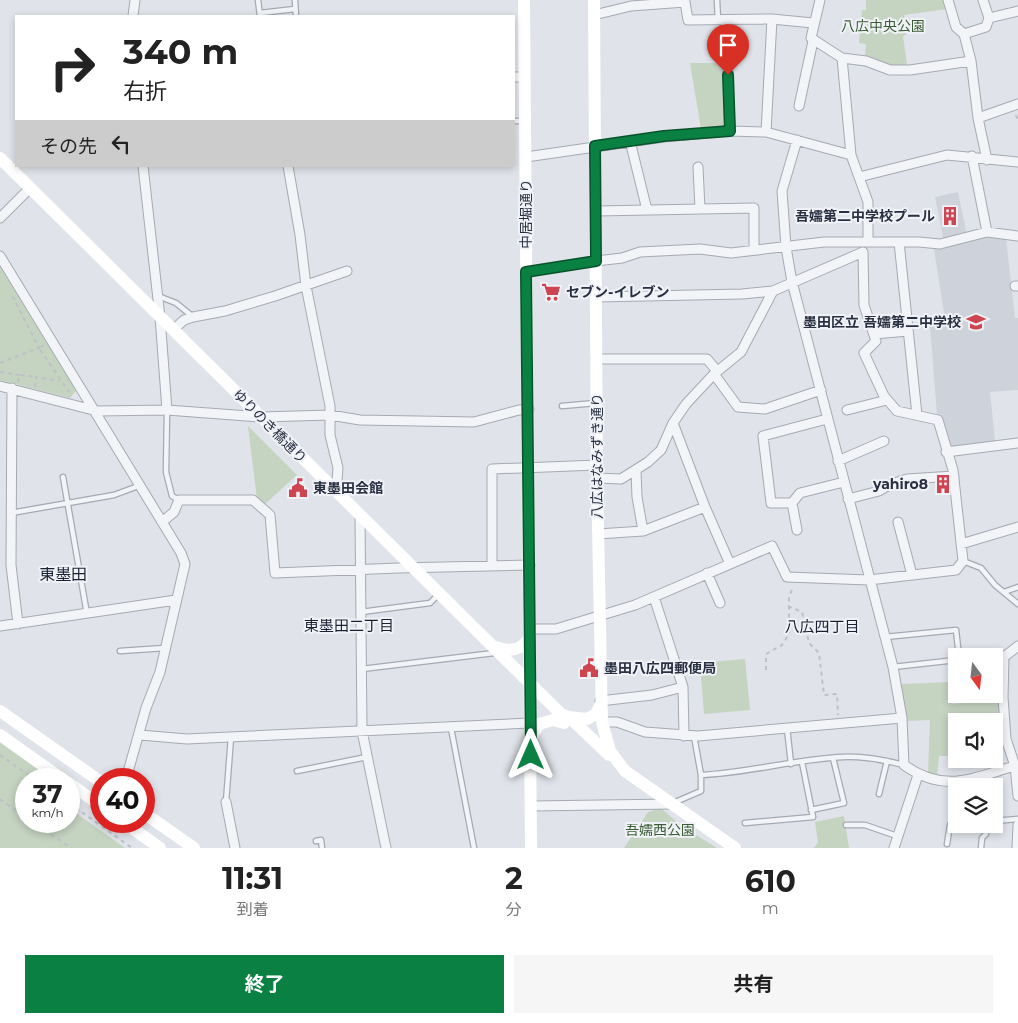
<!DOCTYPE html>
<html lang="ja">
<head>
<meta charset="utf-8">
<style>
	:root { --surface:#fff; --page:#f6f6f6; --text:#222; --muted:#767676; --accent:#0b8043 }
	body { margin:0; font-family:Montserrat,"Noto Sans JP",sans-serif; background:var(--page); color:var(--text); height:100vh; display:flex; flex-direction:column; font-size:19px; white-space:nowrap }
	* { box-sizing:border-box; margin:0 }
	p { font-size:16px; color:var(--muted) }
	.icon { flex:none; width:28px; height:28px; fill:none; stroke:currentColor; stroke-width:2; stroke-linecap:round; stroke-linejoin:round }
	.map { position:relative; height:848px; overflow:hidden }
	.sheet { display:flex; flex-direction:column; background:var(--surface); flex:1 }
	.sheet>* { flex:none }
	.top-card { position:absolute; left:15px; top:15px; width:500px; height:152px; border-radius:0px; box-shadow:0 2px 8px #0003; background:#fff; color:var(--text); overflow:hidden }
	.needle { width:32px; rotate:165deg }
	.buttons { position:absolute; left:948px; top:648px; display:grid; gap:10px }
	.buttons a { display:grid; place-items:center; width:55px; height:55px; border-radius:0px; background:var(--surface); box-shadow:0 2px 8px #0003; font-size:25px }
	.speed { position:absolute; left:15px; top:768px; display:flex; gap:10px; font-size:25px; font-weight:700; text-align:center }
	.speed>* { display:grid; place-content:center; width:65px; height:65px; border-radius:50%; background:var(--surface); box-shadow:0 2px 8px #0003; line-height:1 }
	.speed small { font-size:12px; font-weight:400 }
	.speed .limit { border:8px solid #d22; background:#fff; color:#111 }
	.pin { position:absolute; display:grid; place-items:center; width:42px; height:42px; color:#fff; margin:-51px -21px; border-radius:50% 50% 50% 0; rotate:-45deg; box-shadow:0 0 5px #0007 }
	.pin .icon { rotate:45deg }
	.me { position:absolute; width:55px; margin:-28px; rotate:0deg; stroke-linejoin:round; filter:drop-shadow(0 0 4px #0008) }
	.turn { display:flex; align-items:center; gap:18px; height:105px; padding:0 25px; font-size:22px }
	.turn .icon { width:65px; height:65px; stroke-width:2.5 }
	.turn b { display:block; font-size:35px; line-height:42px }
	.then { display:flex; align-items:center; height:48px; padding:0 25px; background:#0003; gap:10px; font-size:19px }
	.eta { display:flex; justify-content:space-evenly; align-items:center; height:85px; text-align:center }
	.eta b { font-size:30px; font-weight:700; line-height:35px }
	.action { display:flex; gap:10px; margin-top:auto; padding:10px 25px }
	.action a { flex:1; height:58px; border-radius:0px; background:var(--accent); color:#fff; font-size:20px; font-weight:700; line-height:58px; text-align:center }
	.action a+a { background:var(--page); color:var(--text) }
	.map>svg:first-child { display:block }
</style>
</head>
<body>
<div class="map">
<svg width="1018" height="848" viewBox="0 0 1018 848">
	<rect width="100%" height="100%" fill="#e0e3e9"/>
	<path fill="#ced2db" d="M958 192 968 241 986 237 1006 238 1015 318H1018V390L990 392 995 441 948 448 941 416 937 415 930 326 944 313 934 249 945 247 935 197Z"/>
	<path fill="#c5d3c1" d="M866 0H944L947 9 904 15 906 35 903 36 907 65 891 67 865 56 866 44 859 43 862 10H866Z
		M690 63H722L724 127 701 129Z
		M0 262 79 387 70 398 0 380Z
		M248 426 297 475 265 504 257 499Z
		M745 659 750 710 704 714 700 663Z
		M951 682 952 704 1001 700 1002 720 956 721V724H953V738H949L948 756H939L937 776 928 774 930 720 906 721 901 684Z
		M0 740 55 779H26V821H69V808L125 848H0Z
		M661 808 680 825 717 848H624L648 812Z
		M844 816 849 848H814L818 842 815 822Z"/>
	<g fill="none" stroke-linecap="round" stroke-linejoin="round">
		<g stroke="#a5aab3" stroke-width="7">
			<path id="lane" d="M258 0 260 16
				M295 0 296 16
				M717 0 718 20
				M260 13 295 9
				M514 121H524
				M527 271 594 262
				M158 296 176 303 192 316
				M562 406 596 403
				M167 410 166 472 172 496 179 500
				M63 477 87 614
				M11 513 114 495 141 485
				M963 561 981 568 995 585 1018 604
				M1004 592 1018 587
				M361 612 430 603 438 595
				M885 637 956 630 959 656
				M120 651 165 648
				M994 658 1004 657
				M893 667 956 660
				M362 669 494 653
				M451 728 474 848
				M787 728 791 764
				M297 771 367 757
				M701 775C749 773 795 759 843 757 863 756 884 760 904 765
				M879 794 887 761
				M226 802 231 737
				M673 803 701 791V775L694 736
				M811 810 844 803 833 758
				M994 821 1018 819
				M745 823 813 817 802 762
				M952 824 955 802
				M846 825H865L897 836
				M316 841 321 840 322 848
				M947 844 950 825 960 824
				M981 848 982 838 986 834 984 824"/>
		</g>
		<g stroke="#a5aab3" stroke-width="11">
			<path id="street" d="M820 0 811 38 842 58 866 61 890 70H910L971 61
				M948 0 956 27 964 34 971 61 978 118 987 160
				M594 15 631 6 685 2 688 20 772 19 813 23
				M133 16 135 0
				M989 18 1018 11
				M726 20 730 131
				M964 34 986 27 989 18 983 0
				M842 58 851 155 868 202V242
				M514 77H525
				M799 106 813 41
				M978 118 1018 104
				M766 132 772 19
				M797 140 782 191 786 247 792 282 893 667 902 718 904 765C945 794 972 778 1015 766
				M630 141 647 210
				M972 156 987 232
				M526 157 664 137 730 131 766 132 851 155
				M143 166 160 317 167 410
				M288 166 300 235 306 286 330 406V435L338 468 336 492
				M698 167 700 209
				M859 177 947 155 1018 162
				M596 211 754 208V250
				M0 218 30 188
				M899 242 917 415
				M0 256 181 553 185 564 160 672 146 708 126 779
				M596 261 622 258 640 252 700 249 731 253 824 242H919L940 244 987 232 1018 236
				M1015 286H1018
				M596 297 742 294 773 291
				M173 330 184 320 193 317 225 311 275 296 347 271
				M874 334 908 331
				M596 359H707L717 371
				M714 374 738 407 765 409 821 390
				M0 386 97 411 167 410 261 417 330 415 360 420 474 422 519 410 529 409
				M12 388 11 565 18 624
				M847 410 887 400
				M827 419 763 436 771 503H792L800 493 844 482
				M673 423 705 507 730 564
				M946 452 1018 443
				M838 461 884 441
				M636 471 637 497 643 531
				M848 499 879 491 889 485 907 479 954 476
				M792 503 797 530
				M360 516 362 731 386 848
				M162 522 174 512 179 500H253L270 515 275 573 398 568 530 565
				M898 522 912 575
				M598 534 643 531 705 507
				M961 544 1018 527
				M492 566V469L597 465
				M707 573 720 603
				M654 597 683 687 684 736
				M0 626 176 600
				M530 629H556L635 605 772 546 787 577 869 580 956 570 963 561 953 470 938 420 897 411 884 396 864 353 876 341 864 305 863 252 773 291 741 352 714 374 686 404 673 423 661 450 648 462 621 479 597 478
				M1018 646 1004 657 1003 697 1006 739 1015 766 1018 796
				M600 701 652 695 683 687
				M602 722H617L645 732 698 736 902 718
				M140 735 187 739 530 723
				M226 802 235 848
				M531 806 673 804
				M894 848 918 775
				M1017 848 1018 825"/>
		</g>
		<path stroke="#bec1c8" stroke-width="2" stroke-dasharray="4 4" stroke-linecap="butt" d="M1016 115 1018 121
			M44 345 39 348 69 392
			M0 363 39 348 11 293
			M0 372 20 375
			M18 382 20 375 36 377
			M35 387 36 377 60 381
			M788 606 802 612 809 643 819 653 824 695 837 694 838 715
			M766 670V654L782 645 789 634V598L793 586
			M0 755 34 779
			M0 799 26 818
			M69 803 132 848
			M31 821 71 848"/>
		<use href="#lane" stroke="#f3f4f7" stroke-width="4.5"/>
		<use href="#street" stroke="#f3f4f7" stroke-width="9"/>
		<path stroke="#fff" stroke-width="12" d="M524 0 531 848
			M594 0 597 478 602 722 610 751 625 771 735 848
			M0 158 561 714 569 717 609 755
			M495 647C509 652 524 651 530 635
			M0 711 101 782
			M569 717 587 719 596 714 600 706
			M0 735 62 779
			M531 738 539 724 553 720 564 723
			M69 783 101 806
			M144 813 194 848
			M122 821 160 848"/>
	</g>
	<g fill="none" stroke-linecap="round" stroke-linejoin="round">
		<g stroke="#07532c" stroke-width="12">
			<path id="route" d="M531 755 526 272 596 261 595 146 664 136 730 131 728 75"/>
		</g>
		<use href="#route" stroke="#0b8043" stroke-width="9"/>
	</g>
	<defs>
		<g id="building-bare" transform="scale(1.5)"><path d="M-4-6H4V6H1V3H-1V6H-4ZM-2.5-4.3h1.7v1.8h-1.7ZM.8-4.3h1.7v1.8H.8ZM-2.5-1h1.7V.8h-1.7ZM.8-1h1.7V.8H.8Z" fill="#cf4451" stroke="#f0f2f7" stroke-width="2.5" paint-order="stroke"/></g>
		<g id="supermarket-bare" transform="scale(1.5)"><path d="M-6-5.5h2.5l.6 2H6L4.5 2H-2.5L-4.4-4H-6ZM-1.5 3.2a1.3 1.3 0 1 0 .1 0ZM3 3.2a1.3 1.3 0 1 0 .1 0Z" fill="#cf4451" stroke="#f0f2f7" stroke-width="2.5" paint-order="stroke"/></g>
		<g id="school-bare" transform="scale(1.5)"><path d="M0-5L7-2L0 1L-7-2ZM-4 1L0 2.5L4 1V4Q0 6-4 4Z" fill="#cf4451" stroke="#f0f2f7" stroke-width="2.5" paint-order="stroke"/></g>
		<g id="civic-bare" transform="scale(1.5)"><path d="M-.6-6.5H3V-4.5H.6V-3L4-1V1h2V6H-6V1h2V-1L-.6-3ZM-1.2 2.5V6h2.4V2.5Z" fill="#cf4451" stroke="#f0f2f7" stroke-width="2.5" paint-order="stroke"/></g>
	</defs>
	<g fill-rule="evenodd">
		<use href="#building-bare" x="950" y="216"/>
		<use href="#supermarket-bare" x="551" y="292"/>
		<use href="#school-bare" x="976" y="322"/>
		<use href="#building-bare" x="943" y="484"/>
		<use href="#civic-bare" x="298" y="488"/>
		<use href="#civic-bare" x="589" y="668"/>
	</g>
	<g text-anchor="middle" stroke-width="4" stroke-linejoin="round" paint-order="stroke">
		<g font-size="14" fill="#3b5d36" stroke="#f0f2f7">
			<text x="883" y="31">八広中央公園</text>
			<text x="660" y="835">吾嬬西公園</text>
		</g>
		<g font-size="14" fill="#293041" stroke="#f0f2f7">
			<text transform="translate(526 214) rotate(-90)" y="5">中居堀通り</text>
			<text transform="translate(270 426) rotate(45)" y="5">ゆりのき橋通り</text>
			<text transform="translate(597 456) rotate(-90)" y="5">八広はなみずき通り</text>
		</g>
		<g font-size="14" font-weight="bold" fill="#293041" stroke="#f0f2f7" text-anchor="end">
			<text x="935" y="221">吾嬬第二中学校プール</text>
			<text x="566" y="297" text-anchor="start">セブン-イレブン</text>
			<text x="961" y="327">墨田区立 吾嬬第二中学校</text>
			<text x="928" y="489">yahiro8</text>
			<text x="313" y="493" text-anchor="start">東墨田会館</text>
			<text x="604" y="673" text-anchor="start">墨田八広四郵便局</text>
		</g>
		<g font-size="15" fill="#1b2132" stroke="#f0f2f7">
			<text x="349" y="631">東墨田二丁目</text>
			<text x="822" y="632">八広四丁目</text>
		</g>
		<g font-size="16" fill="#1b2132" stroke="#f0f2f7">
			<text x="63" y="580">東墨田</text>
		</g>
	</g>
</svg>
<div class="buttons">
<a><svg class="needle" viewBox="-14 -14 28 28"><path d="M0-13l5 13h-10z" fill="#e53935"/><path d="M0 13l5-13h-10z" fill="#767676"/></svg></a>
<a><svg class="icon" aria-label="sound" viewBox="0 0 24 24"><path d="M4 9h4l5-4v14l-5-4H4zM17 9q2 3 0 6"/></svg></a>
<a><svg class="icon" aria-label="layers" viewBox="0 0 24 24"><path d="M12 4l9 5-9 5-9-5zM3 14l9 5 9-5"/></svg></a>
</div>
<div class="speed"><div>37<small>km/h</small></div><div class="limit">40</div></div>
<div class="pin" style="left:728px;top:75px;background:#d93025"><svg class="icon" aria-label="arrive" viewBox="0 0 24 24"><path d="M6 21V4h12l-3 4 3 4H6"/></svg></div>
<svg class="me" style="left:531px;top:755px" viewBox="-20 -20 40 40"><path d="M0-17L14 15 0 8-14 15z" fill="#0b8043" stroke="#fff" stroke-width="4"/></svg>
<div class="top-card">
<div class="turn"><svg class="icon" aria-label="right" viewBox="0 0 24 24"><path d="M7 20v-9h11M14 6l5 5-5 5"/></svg><div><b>340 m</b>右折</div></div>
<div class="then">その先<svg class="icon" aria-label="left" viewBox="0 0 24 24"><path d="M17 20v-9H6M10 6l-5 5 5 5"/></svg></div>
</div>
</div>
<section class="sheet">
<div class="eta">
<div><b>11:31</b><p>到着</p></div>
<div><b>2</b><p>分</p></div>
<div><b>610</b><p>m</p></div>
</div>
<div class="action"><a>終了</a><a>共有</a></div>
</section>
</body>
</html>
